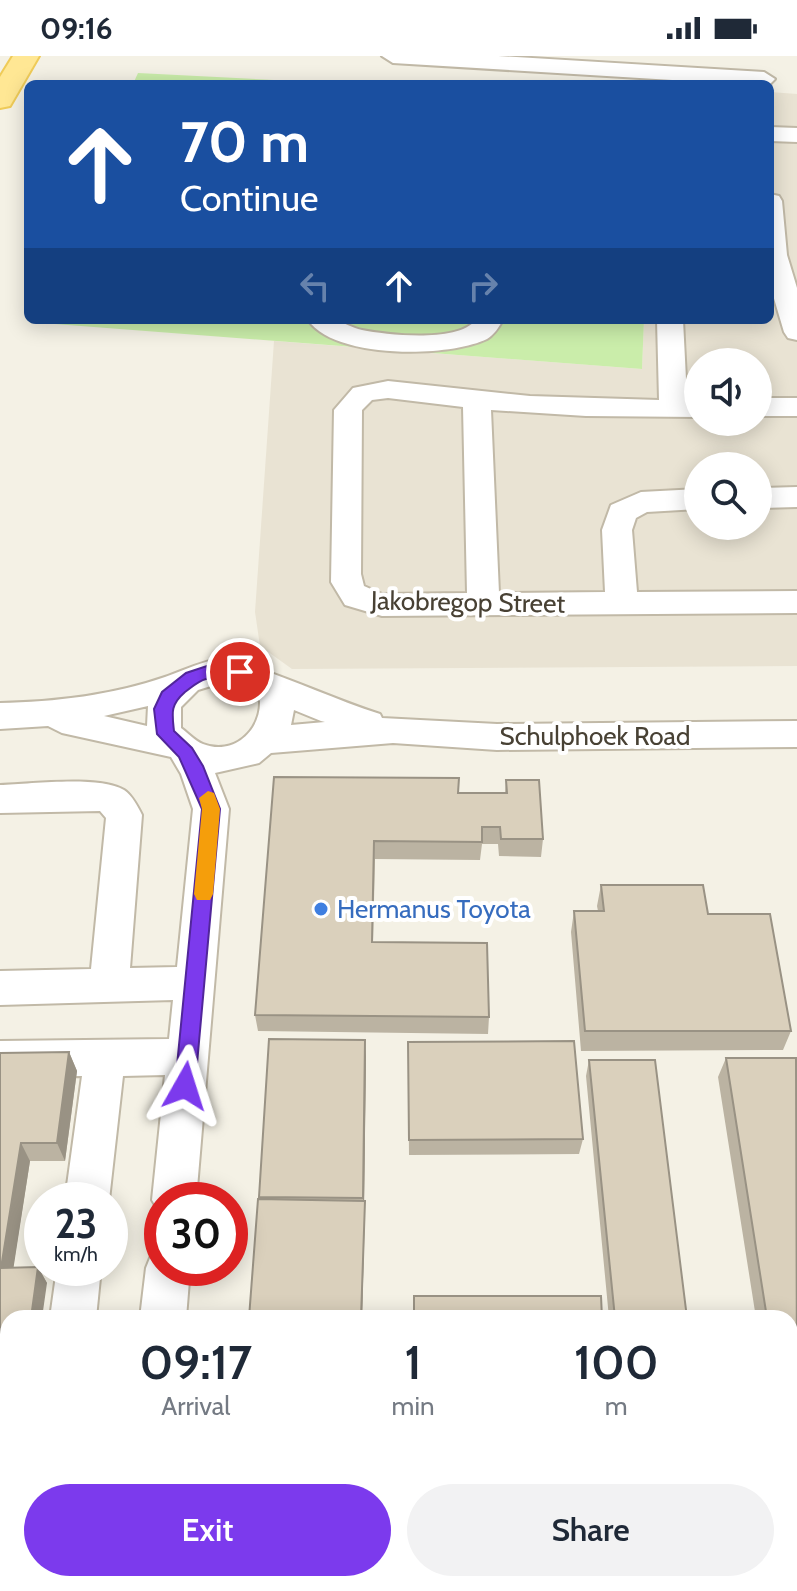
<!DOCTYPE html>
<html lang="en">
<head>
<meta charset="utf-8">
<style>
	:root { --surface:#fff; --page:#f2f2f3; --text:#1f2937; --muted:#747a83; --accent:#7c3aed }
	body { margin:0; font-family:Cabin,sans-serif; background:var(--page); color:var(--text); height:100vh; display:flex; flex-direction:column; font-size:30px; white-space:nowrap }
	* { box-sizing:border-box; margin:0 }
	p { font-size:26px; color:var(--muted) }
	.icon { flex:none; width:44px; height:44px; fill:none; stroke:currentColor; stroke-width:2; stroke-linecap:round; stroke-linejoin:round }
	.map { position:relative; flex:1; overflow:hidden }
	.side { position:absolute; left:0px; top:1254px; width:798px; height:282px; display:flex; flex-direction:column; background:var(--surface); border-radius:24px 24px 0 0; box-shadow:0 4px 20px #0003 }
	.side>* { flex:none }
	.hud { position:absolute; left:24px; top:24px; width:750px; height:244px; border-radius:12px; box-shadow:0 4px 20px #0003; background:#1a4fa0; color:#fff; overflow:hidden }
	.fabs { position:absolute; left:684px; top:292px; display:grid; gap:16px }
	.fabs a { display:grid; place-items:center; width:88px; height:88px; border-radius:50%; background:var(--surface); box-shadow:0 4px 20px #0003; font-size:40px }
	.speed { position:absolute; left:24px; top:1126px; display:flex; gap:16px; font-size:40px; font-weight:700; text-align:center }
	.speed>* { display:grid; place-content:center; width:104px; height:104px; border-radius:50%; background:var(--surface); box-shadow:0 4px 20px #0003; line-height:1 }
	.speed small { font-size:20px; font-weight:400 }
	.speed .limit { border:12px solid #d22; background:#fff; color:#111 }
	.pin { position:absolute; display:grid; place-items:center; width:68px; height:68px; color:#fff; margin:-34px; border:4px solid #fff; border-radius:50%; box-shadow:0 2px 8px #0007 }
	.me { position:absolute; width:88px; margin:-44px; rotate:6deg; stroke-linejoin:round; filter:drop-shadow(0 0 6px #0008) }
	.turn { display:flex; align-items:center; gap:28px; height:168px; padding:0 24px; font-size:36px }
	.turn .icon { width:104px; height:104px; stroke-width:2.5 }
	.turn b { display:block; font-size:56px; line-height:68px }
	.lanes { display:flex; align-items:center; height:76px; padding:0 24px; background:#0003; justify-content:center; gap:40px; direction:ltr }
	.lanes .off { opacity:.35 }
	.eta { display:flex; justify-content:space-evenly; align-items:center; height:136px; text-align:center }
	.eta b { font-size:48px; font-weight:600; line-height:56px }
	.primary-button { display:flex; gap:16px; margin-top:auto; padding:16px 24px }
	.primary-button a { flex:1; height:92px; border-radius:48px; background:var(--accent); color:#fff; font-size:32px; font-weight:600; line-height:92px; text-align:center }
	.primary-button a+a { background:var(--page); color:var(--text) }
	.status { display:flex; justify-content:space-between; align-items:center; height:56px; padding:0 40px; background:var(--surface); direction:ltr }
	.status svg { height:22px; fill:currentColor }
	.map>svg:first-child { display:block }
</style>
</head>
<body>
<div class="status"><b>09:16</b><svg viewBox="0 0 49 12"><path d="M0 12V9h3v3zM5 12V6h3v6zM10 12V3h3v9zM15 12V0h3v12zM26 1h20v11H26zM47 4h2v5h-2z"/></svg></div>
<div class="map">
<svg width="797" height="1535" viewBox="0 0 797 1535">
	<rect width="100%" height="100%" fill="#f4f1e5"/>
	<path fill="#e9e3d3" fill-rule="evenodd" d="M770 36 797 38V610L292 613 260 590 255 556 274 285 642 313 644 264H770ZM698 306H758V366H698ZM698 410H758V470H698Z"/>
	<path fill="#caedaa" d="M138 17 354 28H133Z
		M30 264H644L642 313 29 266Z"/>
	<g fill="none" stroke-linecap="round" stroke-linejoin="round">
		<g stroke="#c1b9a7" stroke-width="4">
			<path id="minor" d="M382 0H498L764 16 775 23 770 28H738L393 7Z
				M770 71 797 72V86L770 85Z
				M770 138 779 140 782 145 787 199 797 232V284L788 282 784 276 770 229Z
				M308 264C316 264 325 263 333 264 342 265 352 272 362 274 388 279 457 287 476 264H503C499 271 494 279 487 283 448 302 334 303 308 264Z
				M657 264H683L687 343H698V361L586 360 491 354 499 537 605 536 602 474 611 449 641 436 698 433V453L647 456 636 462 632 474 637 536 797 535V557L382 560 345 549 331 526 334 354 353 332 388 325 530 340 659 344ZM388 342 463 351 467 537 382 538 364 530 361 518 362 354 372 344Z
				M758 342H797V360H758Z
				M797 431V451L758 452V432Z
				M224 602C278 616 327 641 380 658L382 662 497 668 797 665V691L497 694 393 687 271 697 259 707 215 717 229 753 196 1144H162V1160L152 1144 165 1019 123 1020 109 1144H65L82 1020 0 1021V985L169 983 173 944 0 949V915L91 913 106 762 100 755 0 757V729C29 728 100 719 124 734 132 739 138 751 142 759L130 912 177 911 193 753 181 718 171 701 62 677 48 670 0 673V647C55 646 113 639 165 621 185 614 202 605 224 602ZM224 626 249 633 260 645C261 675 233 700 203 688 195 685 188 677 181 672V651L198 634ZM148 650 147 670 104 660ZM294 654 321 665 325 666 291 669Z
				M162 1193V1212H190L186 1262H140L146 1212 152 1197Z
				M57 1212H101L96 1262H50Z
				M0 1352H8V1400H0Z
				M790 1426H797V1474H790Z
				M109 1528H159L157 1535H107Z"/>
		</g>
		<g stroke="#efcb58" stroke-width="4">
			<path id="major" d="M13 0H39L10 50 0 52V21Z"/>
		</g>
		<use href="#minor" fill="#fff" fill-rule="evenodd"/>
		<use href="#major" fill="#ffe794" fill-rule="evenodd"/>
	</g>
	<path fill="#bbb3a2" d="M274 721 458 737H505L506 724 543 783 541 801 499 800 498 788H482L480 804 375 803 373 886 489 961 488 978 258 975 255 959Z
		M601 829 708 858 791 975 783 994 581 995 571 876 574 855H598L597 850Z
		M269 983 366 1000 364 1145 365 1159 362 1262H249L259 1143Z
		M408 986 583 1083 579 1098 409 1099Z
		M69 996 77 1015 65 1105H30L13 1212 38 1211 47 1227 8 1262V1334H0V997Z
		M726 1002 797 1005V1354H790V1262H756L718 1021Z
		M589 1004 687 1262H609L586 1020Z"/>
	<path fill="#999284" d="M365 984 366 1000 364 1155 363 1142Z
		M69 996 77 1015 65 1105 57 1087Z
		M21 1087 30 1105 11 1228 1 1212Z
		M365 1145 362 1262H361Z
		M38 1211 47 1227 42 1262H31Z"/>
	<path fill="#dad0bc" stroke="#999284" stroke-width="2" d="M274 721 459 722 458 737H507L506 724H539L543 783H501L500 771H482V786L374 785 372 886 487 887 489 961 255 959Z
		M601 829H703L708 858H770L791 975H585L574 855H604Z
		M269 983 365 984 363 1142 259 1141Z
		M574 985 583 1083 409 1084 408 986Z
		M69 996 57 1087H21L1 1212 38 1211 31 1262H8V1320H0V997Z
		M726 1002H796L797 1340H790V1262H767Z
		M589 1004H655L687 1262H615Z
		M258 1143 365 1145 361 1262H249Z
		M414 1240H601L602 1262H414Z"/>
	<path fill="#7c3aed" stroke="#51269a" stroke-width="2" d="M207 610H240L248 616C239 628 220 620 206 623 198 625 192 631 185 636 170 649 172 657 174 675L192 692 203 710 220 753 195 1030 192 1037 185 1039 178 1037 175 1030 202 753 179 701 157 678 154 653 162 636 186 617Z"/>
	<path fill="#f59e0b" d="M208 735 214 737 220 753 213 838 210 844H197L194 838 202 753 199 742Z"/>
	<circle fill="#3f7fe0" stroke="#fff" stroke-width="3" cx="321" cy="853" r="8"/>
	<g text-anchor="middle" stroke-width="8" stroke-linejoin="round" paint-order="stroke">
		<g font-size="26" fill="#484134" stroke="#fff">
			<text transform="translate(468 546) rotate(1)" y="9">Jakobregop Street</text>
			<text x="595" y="689">Schulphoek Road</text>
		</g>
		<g font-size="26" fill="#366cbe" stroke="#fff" text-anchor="start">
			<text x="337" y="862">Hermanus Toyota</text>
		</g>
	</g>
</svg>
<div class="fabs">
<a><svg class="icon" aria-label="sound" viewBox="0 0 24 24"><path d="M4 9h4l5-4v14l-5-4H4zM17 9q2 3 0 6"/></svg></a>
<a><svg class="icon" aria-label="search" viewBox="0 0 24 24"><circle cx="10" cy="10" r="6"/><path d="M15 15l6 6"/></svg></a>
</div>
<div class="speed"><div>23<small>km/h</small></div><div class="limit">30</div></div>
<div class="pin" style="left:240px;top:616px;background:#d93025"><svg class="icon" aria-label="arrive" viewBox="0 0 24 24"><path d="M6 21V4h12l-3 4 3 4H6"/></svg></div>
<svg class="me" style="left:185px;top:1030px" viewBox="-20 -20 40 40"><path d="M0-17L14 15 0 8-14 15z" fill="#7c3aed" stroke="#fff" stroke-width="4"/></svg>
<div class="hud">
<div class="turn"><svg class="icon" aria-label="ahead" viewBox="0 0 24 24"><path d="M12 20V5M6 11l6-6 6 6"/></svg><div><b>70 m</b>Continue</div></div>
<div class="lanes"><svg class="icon off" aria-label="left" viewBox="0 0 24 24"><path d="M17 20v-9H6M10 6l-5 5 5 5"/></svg><svg class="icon" aria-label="ahead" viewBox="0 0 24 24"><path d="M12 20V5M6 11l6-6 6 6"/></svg><svg class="icon off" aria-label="right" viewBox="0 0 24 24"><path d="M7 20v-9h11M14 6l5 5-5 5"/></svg></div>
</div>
<section class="side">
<div class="eta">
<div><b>09:17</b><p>Arrival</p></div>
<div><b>1</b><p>min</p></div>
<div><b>100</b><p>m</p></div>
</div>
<div class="primary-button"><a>Exit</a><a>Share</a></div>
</section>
</div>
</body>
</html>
